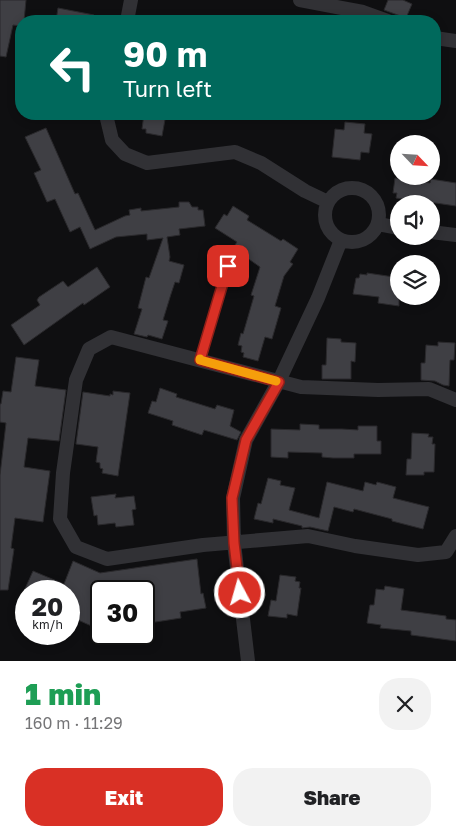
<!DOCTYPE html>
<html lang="en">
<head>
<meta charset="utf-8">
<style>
	:root { --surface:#fff; --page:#f2f2f2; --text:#202124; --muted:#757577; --accent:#d93025 }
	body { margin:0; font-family:"Golos Text",sans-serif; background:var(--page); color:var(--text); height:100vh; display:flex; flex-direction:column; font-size:19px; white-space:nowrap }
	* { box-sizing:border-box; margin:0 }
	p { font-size:16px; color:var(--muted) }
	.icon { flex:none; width:28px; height:28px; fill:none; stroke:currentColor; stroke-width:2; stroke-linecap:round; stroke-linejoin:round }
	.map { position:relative; height:661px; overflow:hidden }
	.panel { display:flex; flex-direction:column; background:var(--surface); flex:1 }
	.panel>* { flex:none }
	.hud { position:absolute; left:15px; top:15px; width:426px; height:105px; border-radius:20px; box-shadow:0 2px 8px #0003; background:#00695c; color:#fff; overflow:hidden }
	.needle { width:32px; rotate:115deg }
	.tools { position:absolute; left:390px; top:135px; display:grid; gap:10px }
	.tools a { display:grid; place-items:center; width:50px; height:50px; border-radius:50%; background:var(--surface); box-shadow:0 2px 8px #0003; font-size:25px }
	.speed { position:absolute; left:15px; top:580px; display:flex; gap:10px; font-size:25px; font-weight:700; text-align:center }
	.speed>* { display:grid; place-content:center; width:65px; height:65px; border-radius:50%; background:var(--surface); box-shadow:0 2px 8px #0003; line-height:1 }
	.speed small { font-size:12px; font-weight:400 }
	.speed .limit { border:2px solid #111; border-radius:8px; background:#fff; color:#111 }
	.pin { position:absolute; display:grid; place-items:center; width:42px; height:42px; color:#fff; margin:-21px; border-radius:10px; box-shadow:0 2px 8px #0006 }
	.me { position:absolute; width:55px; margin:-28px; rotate:354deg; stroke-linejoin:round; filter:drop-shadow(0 0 4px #0008) }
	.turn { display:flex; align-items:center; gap:18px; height:105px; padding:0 25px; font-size:22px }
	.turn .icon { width:65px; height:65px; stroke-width:2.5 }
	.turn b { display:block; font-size:35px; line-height:42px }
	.round { display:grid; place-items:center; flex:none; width:52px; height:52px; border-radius:20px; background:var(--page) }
	.summary { display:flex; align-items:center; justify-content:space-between; height:85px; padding:0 25px }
	h1 { font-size:30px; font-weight:800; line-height:38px; color:#1e9e55 }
	.primary-button { display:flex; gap:10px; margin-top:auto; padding:10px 25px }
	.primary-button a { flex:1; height:58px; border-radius:20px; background:var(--accent); color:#fff; font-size:20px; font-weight:800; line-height:58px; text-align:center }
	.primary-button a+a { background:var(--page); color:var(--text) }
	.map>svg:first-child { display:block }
</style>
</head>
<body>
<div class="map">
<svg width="456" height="661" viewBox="0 0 456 661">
	<rect width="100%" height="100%" fill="#0f0f11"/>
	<path fill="#3f3f44" stroke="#2a292c" d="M0 0H26L24 21H21V26L13 25 6 57 0 56Z
		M388 0H403L412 4 406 18 384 10Z
		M58 8 94 15 93 21H56Z
		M144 114H166L162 136 146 133V129H142Z
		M345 122 365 124 364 133 372 134 369 153 361 152 360 160 332 157 335 129 344 130Z
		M46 128 75 194 78 193 95 230 125 216 130 215 129 210 141 208V211L179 207V202H189L192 207H198V210H203L205 226 179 229 180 235 167 237 170 257 169 261 184 265 179 283 175 282 171 294 163 320 168 321 162 339 148 335 147 337 134 334 142 309 138 308 146 277 149 278 163 238 147 240V234L116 237 90 249 80 227 70 232 55 199 47 202 34 173 41 170 25 137Z
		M395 178 430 183 431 179 456 183V206L415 200V204H403V199L396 198 397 193H393Z
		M233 206 249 216 247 220 281 241 283 239 298 249 290 262 293 264 284 276 275 306 281 308 272 339 265 337 258 361 243 357 244 353 241 352 242 346 238 345 241 333 243 334 254 296 251 295 260 267 243 255 245 252 235 245 237 242 215 228 224 214 227 216Z
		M97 267 110 287 84 305 83 303 24 345 11 325 40 305 37 300 39 297 63 281 68 287Z
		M367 273 394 277 393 286 399 287V306L378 303 379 297 353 294 356 278H359L360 274 367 275Z
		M327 338 341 339V342L356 343 355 362 351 361V379H322V365H326Z
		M438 342 455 343 454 360H450L449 386 443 385 435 381 421 380V363H425L426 345 438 346Z
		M16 357 39 360 35 386 66 390 59 441 28 438 24 467 50 471 43 522 15 518 11 548 14 549 8 590H0V475L6 423 0 422V404H1L3 391 11 392Z
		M160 388 177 394 176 397 199 404 215 409 217 405 234 410 230 426 241 432 237 440 204 430 202 435 172 425 173 421 148 413 152 401 156 402Z
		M113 391 130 393 118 476 102 473 103 469 100 468V463L96 462 98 447 76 444 83 392 110 396V394L113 395Z
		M300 424 319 425V429H342L358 430V426H377V441H381V454H354V458H333L322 457V453L288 452V458L271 457V429L300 430Z
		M412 433 429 434 428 437H433L432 444H435L434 472H424V475H406L407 459H411Z
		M268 478 281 481 280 485 295 488 289 510 319 518 327 482 363 491 365 482 376 485 377 482 396 487 393 498 429 507 423 529 392 521V519L354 509 353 512 334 507 328 531 310 527 302 528V526L273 519V523L254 519 258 503 261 504Z
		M116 494 115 498 134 496 136 509 132 510 134 525 116 527 115 523 98 525 97 515 94 516 91 497Z
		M197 559 201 594 203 593 206 608 180 612 181 618 149 623 148 615 144 616V581L101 587V618L96 628 69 616V591H24L33 571 64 584 73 561 100 573Z
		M280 575 296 577 295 581 300 582 299 588H301L297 616 287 614V618L268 616 271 600 276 601Z
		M385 586 404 589 401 610 446 616V619L456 620V641L411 635V631L380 628 381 625 367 623 370 605H374L376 589 384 590Z"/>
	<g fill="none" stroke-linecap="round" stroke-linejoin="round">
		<path stroke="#313135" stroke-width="7" d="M200 360 227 266"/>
		<path stroke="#313135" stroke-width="14" d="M300 0 363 12 388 21
			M127 21 131 0
			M435 38 456 41
			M108 114 107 119 112 140 125 154 147 163 235 152 261 163 305 191 328 202
			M325 215a27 27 0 1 1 54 0a27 27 0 1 1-54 0Z
			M378 224 399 228
			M431 232 456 235
			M456 400 429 389 378 390 301 387 111 337 89 349 76 380 63 473 60 519 76 547 107 559 203 545 308 536 355 546 418 555 446 552 456 536
			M248 661 234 543 233 498 246 440 279 381 318 298 341 240"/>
	</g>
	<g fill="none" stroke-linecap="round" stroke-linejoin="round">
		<g stroke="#8d1f18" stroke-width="12">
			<path id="route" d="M228 266 200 360 279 382 246 440 232 498 234 543 240 593"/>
		</g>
		<use href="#route" stroke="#d93025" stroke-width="9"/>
		<path stroke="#f59e0b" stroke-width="9" d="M200 359V360L276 381"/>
	</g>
</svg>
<div class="tools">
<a><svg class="needle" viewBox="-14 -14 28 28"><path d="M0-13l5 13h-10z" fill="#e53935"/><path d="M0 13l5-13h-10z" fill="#757577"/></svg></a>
<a><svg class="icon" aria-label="sound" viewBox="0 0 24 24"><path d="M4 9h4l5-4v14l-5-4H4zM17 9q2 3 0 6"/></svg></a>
<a><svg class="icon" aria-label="layers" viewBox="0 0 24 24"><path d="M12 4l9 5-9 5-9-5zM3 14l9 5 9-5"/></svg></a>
</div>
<div class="speed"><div>20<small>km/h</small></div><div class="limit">30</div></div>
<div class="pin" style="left:228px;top:266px;background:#d93025"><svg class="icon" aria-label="arrive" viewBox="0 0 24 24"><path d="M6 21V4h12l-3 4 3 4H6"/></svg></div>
<svg class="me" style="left:240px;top:593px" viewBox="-20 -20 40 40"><circle r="17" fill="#d93025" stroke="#fff" stroke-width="3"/><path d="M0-11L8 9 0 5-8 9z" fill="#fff"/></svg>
<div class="hud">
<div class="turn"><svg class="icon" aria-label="left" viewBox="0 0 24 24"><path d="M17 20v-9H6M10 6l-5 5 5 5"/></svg><div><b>90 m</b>Turn left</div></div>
</div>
</div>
<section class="panel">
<div class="summary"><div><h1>1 min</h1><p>160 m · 11:29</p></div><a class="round"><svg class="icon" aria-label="close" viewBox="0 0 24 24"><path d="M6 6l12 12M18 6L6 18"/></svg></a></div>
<div class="primary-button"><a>Exit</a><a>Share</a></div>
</section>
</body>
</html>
